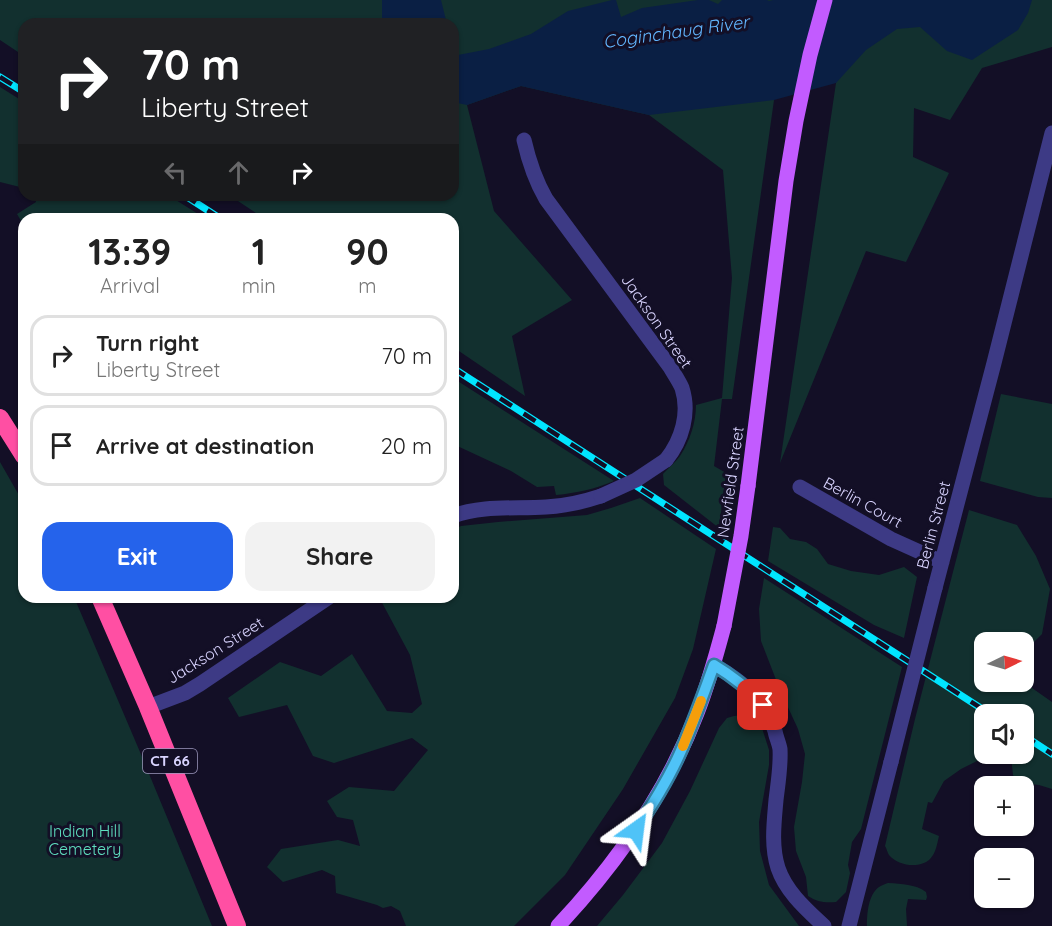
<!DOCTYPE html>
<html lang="en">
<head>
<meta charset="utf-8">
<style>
	:root { --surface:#fff; --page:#f2f2f2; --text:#222; --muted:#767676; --line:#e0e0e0; --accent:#2563eb }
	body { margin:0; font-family:Quicksand,sans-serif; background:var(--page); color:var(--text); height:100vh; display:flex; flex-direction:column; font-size:22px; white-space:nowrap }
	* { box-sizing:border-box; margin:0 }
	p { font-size:20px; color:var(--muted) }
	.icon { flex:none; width:33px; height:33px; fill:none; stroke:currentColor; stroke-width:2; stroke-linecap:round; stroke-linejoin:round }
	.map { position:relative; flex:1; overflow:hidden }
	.side { position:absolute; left:18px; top:213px; width:441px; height:390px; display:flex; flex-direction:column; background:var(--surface); border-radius:18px; box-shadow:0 2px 4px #0004 }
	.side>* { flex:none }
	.guide { position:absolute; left:18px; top:18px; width:441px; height:183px; border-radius:18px; box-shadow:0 2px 4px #0004; background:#202124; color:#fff; overflow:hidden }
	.needle { width:39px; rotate:85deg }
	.fabs { position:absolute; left:974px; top:632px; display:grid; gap:12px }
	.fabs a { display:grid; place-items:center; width:60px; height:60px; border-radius:12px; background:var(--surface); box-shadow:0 2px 4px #0004; font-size:30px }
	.pin { position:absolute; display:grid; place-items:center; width:51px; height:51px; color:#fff; margin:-26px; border-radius:12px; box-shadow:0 3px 9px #0006 }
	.me { position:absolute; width:66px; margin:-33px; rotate:31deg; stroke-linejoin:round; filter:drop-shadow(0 0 4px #0008) }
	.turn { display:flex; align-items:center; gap:21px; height:126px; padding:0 24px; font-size:27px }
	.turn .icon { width:78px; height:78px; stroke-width:2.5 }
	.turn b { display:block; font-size:42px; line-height:51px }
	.lanes { display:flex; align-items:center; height:57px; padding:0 24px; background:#0003; justify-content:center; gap:30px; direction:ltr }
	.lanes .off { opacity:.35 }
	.eta { display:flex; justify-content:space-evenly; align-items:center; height:102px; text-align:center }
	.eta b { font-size:36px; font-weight:700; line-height:42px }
	.primary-button { display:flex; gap:12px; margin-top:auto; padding:12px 24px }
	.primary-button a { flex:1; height:69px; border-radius:18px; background:var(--accent); color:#fff; font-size:24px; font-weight:700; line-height:69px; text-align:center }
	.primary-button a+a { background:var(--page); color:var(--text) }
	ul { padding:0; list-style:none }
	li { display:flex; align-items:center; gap:18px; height:81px; margin:0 12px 9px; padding:0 12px; border:3px solid var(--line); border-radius:18px }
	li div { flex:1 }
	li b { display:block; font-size:22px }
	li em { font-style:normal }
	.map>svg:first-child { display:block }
</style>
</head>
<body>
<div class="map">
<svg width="1052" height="926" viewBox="0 0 1052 926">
	<rect width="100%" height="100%" fill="#130f26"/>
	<path fill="#12302f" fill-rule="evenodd" d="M0 0H799L774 100 732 399H722L714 466 726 473 719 528 664 485 663 474C668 468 675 463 680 456 690 441 696 422 696 405L722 398 732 278 723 170 649 115 521 86 467 105 494 211 572 300 512 336 525 396 453 347V219H265L229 195H453V24H24V56L0 40Z
		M858 0H1052V47L982 68 950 120 914 108 913 157 949 173 906 262 866 251 780 463 836 83 851 19Z
		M0 87 24 102V188L0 182Z
		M34 195H168L206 219H24V226L17 214 36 202Z
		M453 378 614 481C595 489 577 493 556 495L554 486 537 487 511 471 453 444Z
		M1001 394 1052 404V498L1038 497 980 481Z
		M0 462 24 504V597H74L140 752 212 926H0Z
		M640 498 716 549 693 649 675 698 623 789 565 875 514 926H406L400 911 391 906 383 908 377 905 336 893 335 876 322 870 283 882 267 867 281 849 338 840 360 846 353 820 337 817 327 801 349 787 394 791 428 750 412 738 334 763 313 756 287 705 239 717 228 698 280 662 321 676 352 654 387 711 412 713 422 704 410 655 379 597H453V530L461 526 498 522 587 515 611 508Z
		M969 510 1017 525 1036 556 1050 589 1042 634 1023 653V642H984V681H1022L1052 702V789L1039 785 1021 783 1016 780 1013 775 1011 756 981 759 961 769 944 781 932 803 928 802 922 829 939 836C937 844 936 853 930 859 920 869 898 866 889 855 887 852 887 849 885 846L915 719ZM984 714H1023V753H984Z
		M773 527 780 528 790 539 806 542 817 549 828 564 851 571 879 575 904 567 917 577 904 638 874 625 768 561Z
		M764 578 902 667 861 829 852 842 848 865 850 873 846 892 836 902C825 903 817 902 808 896L806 877 796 851 794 827 802 782 805 754 798 729 780 690 761 641 759 609Z
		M745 715 750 716 755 719 762 728 769 750V765L759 822 760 851 769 885 799 926H597L623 895 662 843 690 791 719 728 727 718 734 716Z
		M888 883C902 884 915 884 926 892L927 897 926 900 908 899 906 909 907 926H867C867 914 868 895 879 887 882 885 885 884 888 883Z"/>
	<path fill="#0a1f44" d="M382 0H441L447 24H382Z
		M612 0H616L621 17 642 8 698 0H709L718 4 722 0H767L769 1 773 0H1032L1028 13 1018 30 972 60 947 51 920 27 897 29 866 50 836 83 774 100 649 115 521 86 467 105 453 102V52L458 55 489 49 531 34 568 11Z"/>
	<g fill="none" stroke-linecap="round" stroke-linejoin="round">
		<path stroke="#3d3a85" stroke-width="15" d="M524 140C529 162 535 180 546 199L670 367C674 374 679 381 682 388 690 413 682 440 666 460
			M800 487 891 539 942 562
			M453 516C482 505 515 509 546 507 565 506 583 502 601 496
			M935 588 994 363 1052 133
			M714 665C741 681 765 699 775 731 776 737 779 743 780 749 781 766 778 783 776 800 774 823 771 846 778 868 786 892 807 910 824 926
			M148 707 185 693 200 684 329 597
			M849 926 891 762"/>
		<path stroke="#c25bff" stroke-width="15" d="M748 486 786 181 796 121 810 55 825 0
			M558 926C617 863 666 794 697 713 708 685 716 656 724 626"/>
		<path stroke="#ff4fa3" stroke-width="18" d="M0 418 24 456
			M100 597 148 707 237 926"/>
		<g stroke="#00e5ff" stroke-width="7">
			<path id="rail" d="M0 77 24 92
				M184 195 221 219
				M453 368 990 714
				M1023 735 1052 754"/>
		</g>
		<use href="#rail" stroke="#130f26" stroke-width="4.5" stroke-dasharray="14" stroke-linecap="butt"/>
		<path stroke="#3d3a85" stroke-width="15" d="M601 496 636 480 666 460
			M891 762 935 588"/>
		<path stroke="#c25bff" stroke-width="15" d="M724 626 741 536 748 486"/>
	</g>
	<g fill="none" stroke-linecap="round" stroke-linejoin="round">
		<g stroke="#337fa1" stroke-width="15">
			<path id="route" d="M636 830C652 805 668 780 680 753 693 724 703 695 714 665 734 677 748 688 763 705"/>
		</g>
		<use href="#route" stroke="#4fc3f7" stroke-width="10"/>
		<path stroke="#f59e0b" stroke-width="10" d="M683 746 701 701"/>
	</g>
	<g text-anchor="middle" stroke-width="6" stroke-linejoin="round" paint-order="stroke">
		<rect fill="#130f26" stroke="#9e99be" stroke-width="1.5" x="143" y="749" width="54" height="24" rx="4.5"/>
		<g font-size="15" font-weight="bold" fill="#d9d4ff">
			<text x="170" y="766">CT 66</text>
		</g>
		<g font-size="16" fill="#d9d4ff" stroke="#130f26">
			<text transform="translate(657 321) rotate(55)" y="6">Jackson Street</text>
			<text transform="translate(730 482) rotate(-82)" y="6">Newfield Street</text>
			<text transform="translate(863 502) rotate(29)" y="6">Berlin Court</text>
			<text transform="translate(933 525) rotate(-75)" y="6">Berlin Street</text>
			<text transform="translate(215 650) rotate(-32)" y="6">Jackson Street</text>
		</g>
		<g font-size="16" fill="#5fe0c0" stroke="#130f26">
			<text x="85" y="837">Indian Hill<tspan x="85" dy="18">Cemetery</tspan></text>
		</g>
		<g font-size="18" font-style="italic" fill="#62b6ff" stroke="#130f26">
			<text transform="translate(676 32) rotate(-8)" y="6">Coginchaug River</text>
		</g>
	</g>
</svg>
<div class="fabs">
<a><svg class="needle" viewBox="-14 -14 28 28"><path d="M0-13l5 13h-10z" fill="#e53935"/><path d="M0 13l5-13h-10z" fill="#767676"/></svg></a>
<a><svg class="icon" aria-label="sound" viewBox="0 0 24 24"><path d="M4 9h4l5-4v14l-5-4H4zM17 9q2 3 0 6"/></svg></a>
<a>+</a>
<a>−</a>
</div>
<div class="pin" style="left:763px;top:705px;background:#d93025"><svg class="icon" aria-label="arrive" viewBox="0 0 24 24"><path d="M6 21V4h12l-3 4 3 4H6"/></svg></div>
<svg class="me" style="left:636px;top:830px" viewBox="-20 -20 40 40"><path d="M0-17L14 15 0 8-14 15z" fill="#4fc3f7" stroke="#fff" stroke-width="4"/></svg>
<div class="guide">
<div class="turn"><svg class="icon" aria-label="right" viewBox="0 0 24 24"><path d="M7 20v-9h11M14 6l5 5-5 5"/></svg><div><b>70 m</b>Liberty Street</div></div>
<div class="lanes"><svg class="icon off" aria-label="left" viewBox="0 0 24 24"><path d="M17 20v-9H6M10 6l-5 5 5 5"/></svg><svg class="icon off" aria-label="ahead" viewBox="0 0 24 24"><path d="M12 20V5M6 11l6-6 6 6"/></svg><svg class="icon" aria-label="right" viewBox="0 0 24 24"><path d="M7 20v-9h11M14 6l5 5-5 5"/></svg></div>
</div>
<section class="side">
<div class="eta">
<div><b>13:39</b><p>Arrival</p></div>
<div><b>1</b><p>min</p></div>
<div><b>90</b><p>m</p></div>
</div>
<ul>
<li><svg class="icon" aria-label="right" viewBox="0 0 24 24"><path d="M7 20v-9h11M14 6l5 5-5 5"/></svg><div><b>Turn right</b><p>Liberty Street</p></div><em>70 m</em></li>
<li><svg class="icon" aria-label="arrive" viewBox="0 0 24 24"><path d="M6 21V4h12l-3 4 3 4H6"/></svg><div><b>Arrive at destination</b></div><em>20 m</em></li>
</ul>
<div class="primary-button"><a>Exit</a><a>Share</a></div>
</section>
</div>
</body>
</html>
